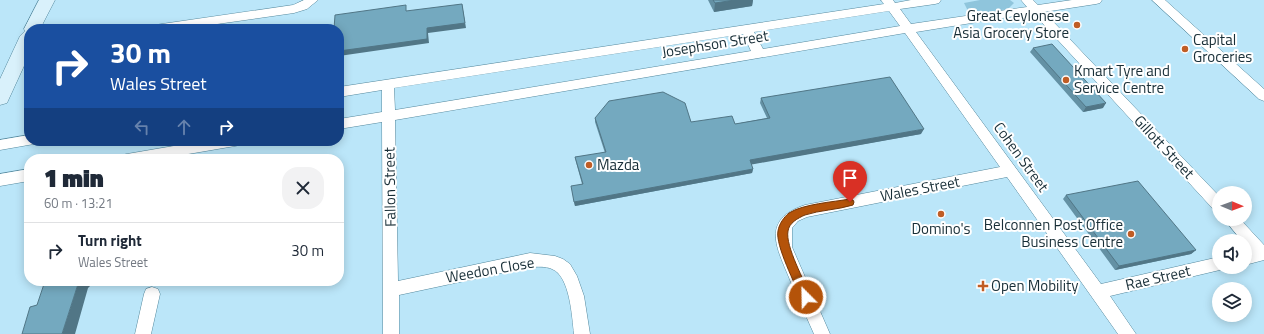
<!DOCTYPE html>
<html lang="en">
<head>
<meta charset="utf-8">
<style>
	:root { --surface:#fff; --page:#f2f2f3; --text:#1f2937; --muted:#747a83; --line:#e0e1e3 }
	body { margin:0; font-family:"Titillium Web",sans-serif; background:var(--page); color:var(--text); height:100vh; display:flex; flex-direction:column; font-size:15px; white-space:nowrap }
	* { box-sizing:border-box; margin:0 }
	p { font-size:13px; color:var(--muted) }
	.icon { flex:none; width:22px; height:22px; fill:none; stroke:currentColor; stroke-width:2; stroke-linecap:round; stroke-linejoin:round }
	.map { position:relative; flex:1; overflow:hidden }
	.sheet { position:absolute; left:24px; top:154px; width:320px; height:132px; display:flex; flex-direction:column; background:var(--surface); border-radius:16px; box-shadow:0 2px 10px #0003 }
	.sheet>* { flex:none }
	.hud { position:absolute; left:24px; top:24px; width:320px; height:122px; border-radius:16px; box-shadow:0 2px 10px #0003; background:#1a4fa0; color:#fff; overflow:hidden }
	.needle { width:26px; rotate:91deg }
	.controls { position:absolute; left:1212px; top:186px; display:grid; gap:8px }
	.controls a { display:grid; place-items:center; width:40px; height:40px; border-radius:50%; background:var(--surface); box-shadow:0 2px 10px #0003; font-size:20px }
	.pin { position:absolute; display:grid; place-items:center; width:34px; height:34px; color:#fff; margin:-41px -17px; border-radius:50% 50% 50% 0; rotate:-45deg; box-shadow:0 0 4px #0007 }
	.pin .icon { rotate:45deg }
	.me { position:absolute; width:44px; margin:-22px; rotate:337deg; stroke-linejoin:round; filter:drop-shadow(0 0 3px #0008) }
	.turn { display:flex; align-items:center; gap:14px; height:84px; padding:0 20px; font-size:18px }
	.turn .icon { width:52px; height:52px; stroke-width:2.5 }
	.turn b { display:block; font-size:28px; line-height:34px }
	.lanes { display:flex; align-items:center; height:38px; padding:0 20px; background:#0003; justify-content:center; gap:20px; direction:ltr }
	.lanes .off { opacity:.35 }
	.round { display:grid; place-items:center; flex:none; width:42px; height:42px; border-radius:16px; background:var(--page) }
	.headline { display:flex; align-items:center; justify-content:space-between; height:68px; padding:0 20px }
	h1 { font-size:24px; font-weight:800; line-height:30px }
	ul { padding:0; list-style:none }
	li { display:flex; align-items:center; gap:12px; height:56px; padding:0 20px; border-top:1px solid var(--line) }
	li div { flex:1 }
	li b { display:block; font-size:15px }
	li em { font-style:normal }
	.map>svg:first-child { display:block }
</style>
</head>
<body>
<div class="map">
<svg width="1264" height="334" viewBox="0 0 1264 334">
	<rect width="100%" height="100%" fill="#bbe6f9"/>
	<path fill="#8fc5dc" d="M980 0H1010L1014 3 1008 9 970 15 964 3Z"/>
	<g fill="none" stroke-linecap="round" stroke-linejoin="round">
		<g stroke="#54889d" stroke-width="1">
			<path id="street" d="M304 0H318L307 9 294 13 182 29H149L151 26 155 25 293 5Z
				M881 0H893L895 3 911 0H941L939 3 935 4 900 9 911 24 1027 7 1021 0H1033L1038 5 1072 0H1102L1100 3 1096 4 1044 12 1219 196V212L1214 210 1033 13 916 32 1101 284 1219 257V267H1225L1224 269 1110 296 1136 334H1118L1007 177 807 217 798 221 792 228V247L830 334H814C806 316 798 298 790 280 777 248 760 220 805 205L1000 167 905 33 395 120 398 281 530 253 555 256 563 259 570 264 577 276 584 296 590 334H574C572 317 570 276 552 269 545 266 537 267 530 267L399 295V334H383L382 122 339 129V119L382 112V90L339 97V87L884 4ZM889 11 900 26 763 49 754 32ZM743 34 751 51 395 110 394 88Z
				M1152 0H1165L1264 89V101L1259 99Z
				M29 135V141H35L34 144 0 150V140Z
				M203 141H242L240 145 235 146 159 159H120L122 155 127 154Z
				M29 169V181L0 186V174Z
				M1224 219H1240L1264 245V260L1245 265V251L1250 250 1245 245V241H1242Z
				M152 287 158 289 160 294 151 334H135L144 294 146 289Z"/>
		</g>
		<g stroke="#54889d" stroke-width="1">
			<path id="secondary" d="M39 0H55L40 29H29V55L7 103 0 105V79L20 36 25 31 24 29Z"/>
		</g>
		<use href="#street" fill="#fff" fill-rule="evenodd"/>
		<use href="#secondary" fill="#d9f1fb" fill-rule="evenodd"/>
	</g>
	<path fill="#6491a4" d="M708 0H753L752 6 714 12Z
		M1033 48 1103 108 1083 112 1030 52Z
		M761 98 921 134 751 164 753 169 752 173 575 206 572 190 582 184 576 162 575 157 605 153 595 122V118L735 124 767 118 760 103Z
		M1066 195 1196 250 1191 254 1115 270 1063 199Z"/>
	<path fill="#517686" d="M735 0H753L752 6 714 12 715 3Z
		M462 4 466 28 428 33 429 43 339 56V51L427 28Z
		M1106 103 1103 108 1083 112 1086 107Z
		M924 129 921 134 749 165 750 160Z
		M753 169 752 173 575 206 574 202Z
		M1196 250 1191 254 1115 270 1119 266Z
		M79 281H95L88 288 75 334H62Z"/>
	<path fill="#74a9bf" stroke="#517686" d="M713 0H735L715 3Z
		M462 4 465 23 427 28V39L339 51V29H334L335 15 406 5V11Z
		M1052 44 1106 103 1086 107 1033 48Z
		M890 77 924 129 750 160 753 169 574 202 571 186 583 184 575 157 606 152 595 118 609 101 663 92 685 103 691 122 732 116 735 124 770 118 761 98Z
		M1138 181 1196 250 1119 266 1066 195Z
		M45 281H79L62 334H22L30 307 37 305Z"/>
	<path fill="#b45309" stroke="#753606" d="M850 199 853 200 854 202 853 205C837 210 820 210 805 215 798 218 789 223 788 231 785 246 805 282 811 297L810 300 806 302 802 300C796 286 775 245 778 231 779 224 784 217 789 213 803 204 833 202 850 199Z"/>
	<g fill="#c05d25" stroke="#fff" stroke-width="1.5">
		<circle cx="1077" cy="25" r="4"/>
		<circle cx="1185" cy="49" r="4"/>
		<circle cx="1066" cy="80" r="4"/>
		<circle cx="589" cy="165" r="4"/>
		<circle cx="941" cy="214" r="4"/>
		<circle cx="1131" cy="234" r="4"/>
		<path d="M981 280h4v4h4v4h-4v4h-4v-4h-4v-4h4z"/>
	</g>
	<g text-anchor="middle" stroke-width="4" stroke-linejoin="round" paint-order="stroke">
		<g font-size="15" fill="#182e37" stroke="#fff" text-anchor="start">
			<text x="1069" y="21" text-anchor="end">Great Ceylonese<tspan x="1069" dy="17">Asia Grocery Store</tspan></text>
			<text x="1193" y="45">Capital<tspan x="1193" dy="17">Groceries</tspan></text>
			<text x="1074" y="76">Kmart Tyre and<tspan x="1074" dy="17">Service Centre</tspan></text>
			<text x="597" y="170">Mazda</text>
			<text x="1123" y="230" text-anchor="end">Belconnen Post Office<tspan x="1123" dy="17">Business Centre</tspan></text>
			<text x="941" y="234" text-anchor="middle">Domino's</text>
			<text x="991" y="291">Open Mobility</text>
		</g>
		<g font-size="15" fill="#182e37" stroke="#fff">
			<text transform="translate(715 44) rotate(-9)" y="5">Josephson Street</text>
			<text transform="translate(1164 147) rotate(47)" y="5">Gillott Street</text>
			<text transform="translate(1021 157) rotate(54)" y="5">Cohen Street</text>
			<text transform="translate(390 187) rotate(-91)" y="5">Fallon Street</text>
			<text transform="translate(920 189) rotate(-11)" y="5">Wales Street</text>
			<text transform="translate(490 270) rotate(-10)" y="5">Weedon Close</text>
			<text transform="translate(1158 278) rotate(-13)" y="5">Rae Street</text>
		</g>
	</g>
</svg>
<div class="controls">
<a><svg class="needle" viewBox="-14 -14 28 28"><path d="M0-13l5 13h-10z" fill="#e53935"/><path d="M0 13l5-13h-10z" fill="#747a83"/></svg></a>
<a><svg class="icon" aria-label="sound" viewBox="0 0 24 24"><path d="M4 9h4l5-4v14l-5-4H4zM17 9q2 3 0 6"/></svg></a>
<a><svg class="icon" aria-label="layers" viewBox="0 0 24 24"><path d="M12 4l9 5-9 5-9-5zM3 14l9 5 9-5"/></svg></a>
</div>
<div class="pin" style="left:850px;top:202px;background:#d93025"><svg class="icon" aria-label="arrive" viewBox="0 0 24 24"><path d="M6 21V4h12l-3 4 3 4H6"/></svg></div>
<svg class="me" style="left:806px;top:297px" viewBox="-20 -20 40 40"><circle r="17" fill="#b45309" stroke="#fff" stroke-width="3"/><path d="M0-11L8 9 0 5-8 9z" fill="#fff"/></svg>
<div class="hud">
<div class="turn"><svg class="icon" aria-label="right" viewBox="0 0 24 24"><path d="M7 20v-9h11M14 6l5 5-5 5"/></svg><div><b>30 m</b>Wales Street</div></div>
<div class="lanes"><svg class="icon off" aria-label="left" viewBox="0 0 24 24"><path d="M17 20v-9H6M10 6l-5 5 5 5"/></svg><svg class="icon off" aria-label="ahead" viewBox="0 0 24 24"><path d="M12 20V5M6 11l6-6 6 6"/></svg><svg class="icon" aria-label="right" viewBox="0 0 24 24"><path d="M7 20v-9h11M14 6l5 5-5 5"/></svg></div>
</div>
<section class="sheet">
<div class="headline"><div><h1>1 min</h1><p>60 m · 13:21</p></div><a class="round"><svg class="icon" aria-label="close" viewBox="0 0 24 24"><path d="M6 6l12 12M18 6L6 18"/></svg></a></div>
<ul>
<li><svg class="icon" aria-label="right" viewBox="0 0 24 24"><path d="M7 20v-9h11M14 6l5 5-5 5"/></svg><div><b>Turn right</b><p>Wales Street</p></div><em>30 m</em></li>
</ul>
</section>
</div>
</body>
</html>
